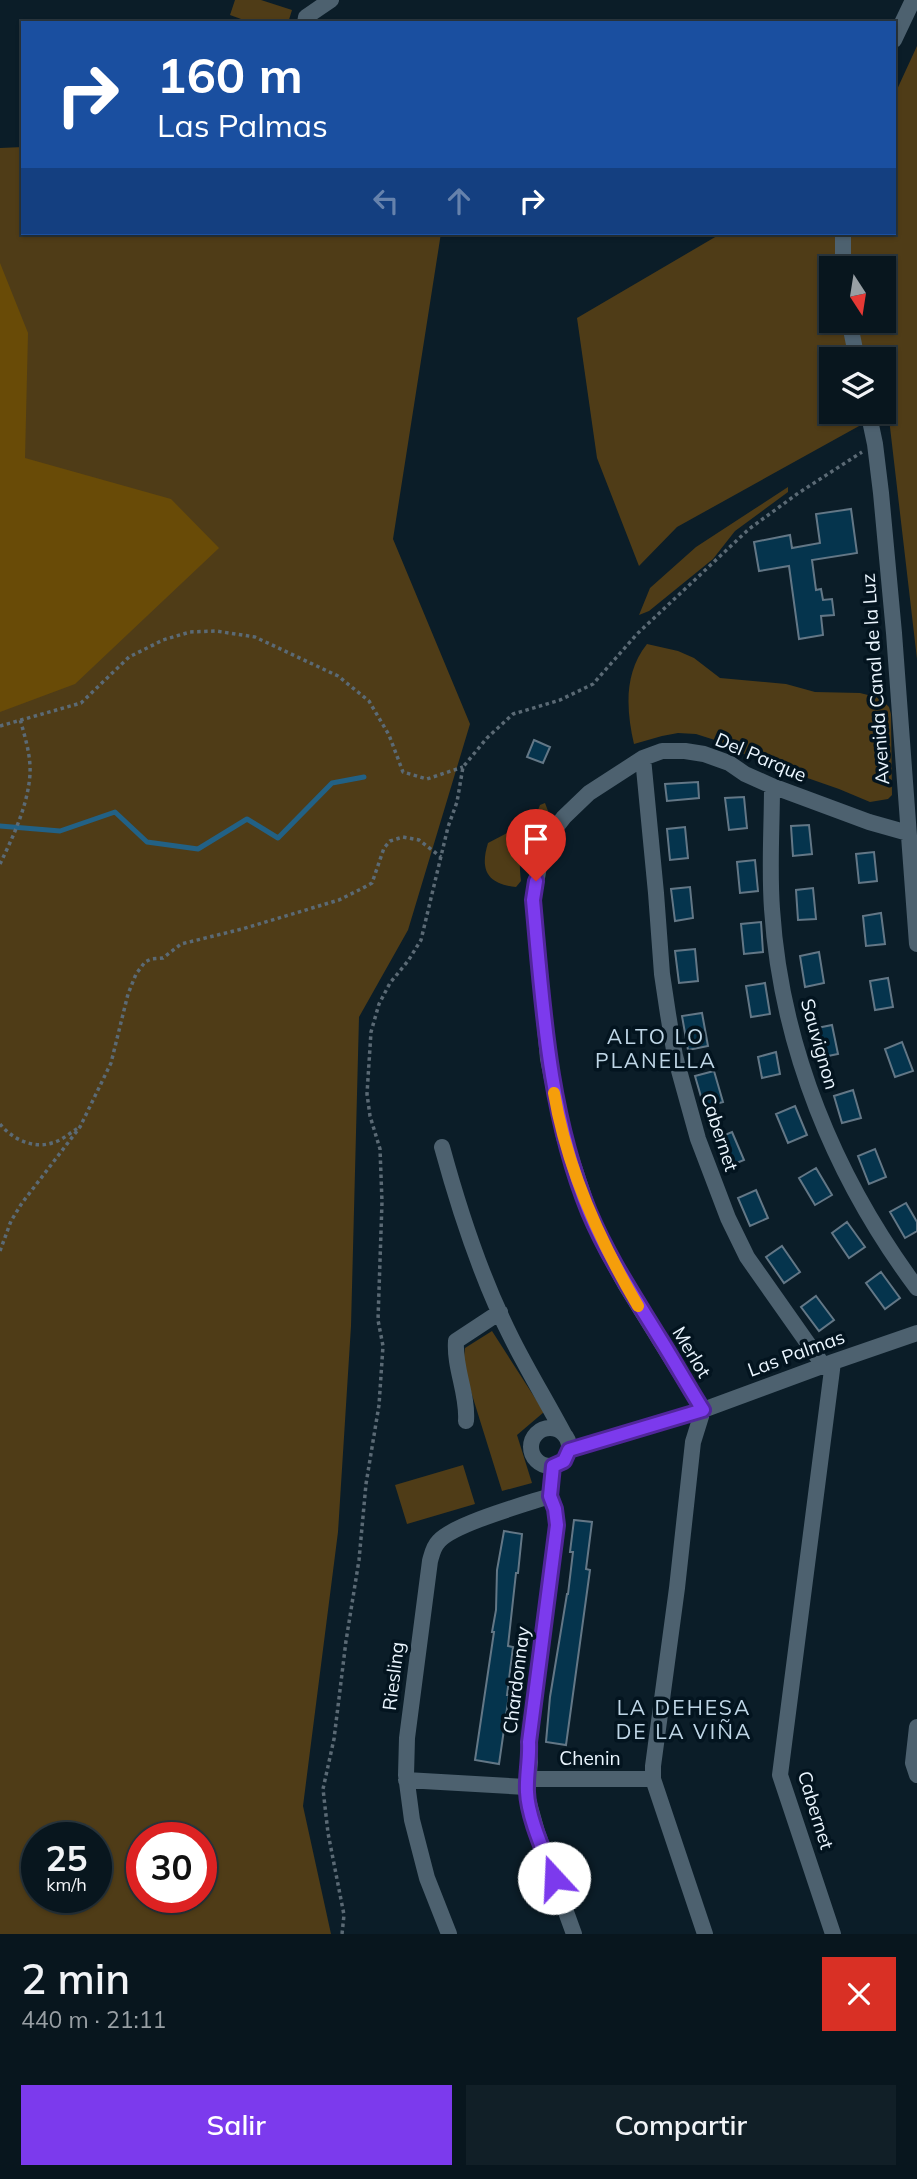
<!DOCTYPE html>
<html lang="es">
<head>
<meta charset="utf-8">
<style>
	:root { --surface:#08161e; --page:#111f27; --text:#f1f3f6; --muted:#989fa4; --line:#29353c; --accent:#7c3aed }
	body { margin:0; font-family:Mulish,sans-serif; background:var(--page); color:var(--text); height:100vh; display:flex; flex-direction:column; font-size:26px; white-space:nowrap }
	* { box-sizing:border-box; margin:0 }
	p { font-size:23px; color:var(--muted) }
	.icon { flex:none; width:38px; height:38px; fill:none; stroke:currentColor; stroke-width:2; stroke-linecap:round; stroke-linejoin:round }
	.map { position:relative; height:1934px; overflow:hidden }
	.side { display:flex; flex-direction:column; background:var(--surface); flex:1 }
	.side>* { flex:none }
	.guide { position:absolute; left:21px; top:21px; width:875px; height:214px; border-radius:0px; box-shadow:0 2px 5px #0004,0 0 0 2px var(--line); background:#1a4fa0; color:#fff; overflow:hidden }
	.needle { width:46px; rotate:168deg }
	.fabs { position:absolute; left:819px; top:256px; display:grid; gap:14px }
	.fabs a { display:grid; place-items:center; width:77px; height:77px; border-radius:0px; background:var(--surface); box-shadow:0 2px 5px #0004,0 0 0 2px var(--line); font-size:35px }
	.speed { position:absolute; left:21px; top:1822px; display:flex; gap:14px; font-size:35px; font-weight:700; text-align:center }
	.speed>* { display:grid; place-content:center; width:91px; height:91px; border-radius:50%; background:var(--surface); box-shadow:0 2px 5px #0004,0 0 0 2px var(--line); line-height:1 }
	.speed small { font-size:18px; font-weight:400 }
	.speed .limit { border:10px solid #d22; background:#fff; color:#111 }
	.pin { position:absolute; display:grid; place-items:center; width:60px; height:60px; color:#fff; margin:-72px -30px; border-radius:50% 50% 50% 0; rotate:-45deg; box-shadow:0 0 7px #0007 }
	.pin .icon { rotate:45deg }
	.me { position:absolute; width:77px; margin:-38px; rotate:340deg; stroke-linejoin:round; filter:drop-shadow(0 0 5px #0008) }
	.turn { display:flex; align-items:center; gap:24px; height:147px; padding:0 21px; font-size:32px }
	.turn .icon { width:91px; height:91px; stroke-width:2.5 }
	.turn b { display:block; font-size:49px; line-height:60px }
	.lanes { display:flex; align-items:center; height:66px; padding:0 21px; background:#0003; justify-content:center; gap:35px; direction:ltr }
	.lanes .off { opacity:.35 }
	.round { display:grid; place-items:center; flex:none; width:74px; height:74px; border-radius:0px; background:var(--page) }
	.headline { display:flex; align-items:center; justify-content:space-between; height:119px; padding:0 21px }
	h1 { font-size:42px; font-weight:600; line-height:52px }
	.action { display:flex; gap:14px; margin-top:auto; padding:14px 21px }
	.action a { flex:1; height:80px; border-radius:0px; background:var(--accent); color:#fff; font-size:28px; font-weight:600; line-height:80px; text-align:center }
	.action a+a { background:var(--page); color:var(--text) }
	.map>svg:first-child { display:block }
</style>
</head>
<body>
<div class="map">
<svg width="917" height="1934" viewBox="0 0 917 1934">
	<rect width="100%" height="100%" fill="#0b1d28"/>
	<path fill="#4f3c17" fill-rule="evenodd" d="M235 0H261L292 10 288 23H252L230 15Z
		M917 46V659L888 410 677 527 639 566 597 458 577 318 722 233H894V96ZM831 268H884V320H831ZM831 359H884V411H831Z
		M23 147V233H441L393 539 470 724 408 930 359 1017 351 1326 338 1532 303 1806 331 1934H0V148ZM37 1838H96V1897H37ZM142 1838H201V1897H142Z
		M788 487V492L735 531 713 559 649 611 639 615 650 588 696 547Z
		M647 644 678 651 694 658 720 678 786 684 815 692 860 693 880 698 889 707 891 714 892 795 888 799 870 802 839 789 773 766 734 750 721 742 696 734 678 733 662 736 634 744C626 709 624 673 647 644Z
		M545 803 548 811C528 841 516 839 521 881L516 887C486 884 480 869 488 843L511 831 538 810 540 805Z
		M492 1331 544 1412 517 1435 532 1483 502 1491 463 1366 465 1348Z
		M463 1465 475 1504 407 1524 395 1485Z"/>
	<path fill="#694b07" d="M0 263 28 333 25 458 171 499 219 548 75 684 0 712Z"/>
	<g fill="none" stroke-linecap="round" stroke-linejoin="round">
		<path stroke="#226185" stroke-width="5" d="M0 826 60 831 115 812 147 842 198 849 247 819 278 838 332 783 364 777"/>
	</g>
	<path fill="#05344d" stroke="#637786" stroke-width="2" d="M851 509 857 553 812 560 816 590 821 589 823 600 832 599 834 615 821 616 823 635 799 639 789 566 759 571 754 542 790 535 792 548 820 543 816 514Z
		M534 740 550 747 543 763 527 757Z
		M698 782 699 798 667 801 665 784Z
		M744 797 747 828 729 830 725 798Z
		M809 825 812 854 793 856 791 826Z
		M685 827 688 858 670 860 667 829Z
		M874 852 877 881 859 883 856 854Z
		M755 860 758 891 740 893 737 862Z
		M690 887 693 918 675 921 671 889Z
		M813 888 816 919 798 920 796 890Z
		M881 913 885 944 866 946 863 916Z
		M761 922 763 952 744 954 741 924Z
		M695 949 698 981 679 983 675 951Z
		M819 952 824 983 805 987 800 956Z
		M888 978 893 1007 875 1010 870 981Z
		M765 983 770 1014 751 1017 746 986Z
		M702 1013 708 1046 688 1050 682 1016Z
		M832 1025 838 1054 818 1058 812 1029Z
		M902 1042 913 1071 895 1077 885 1049Z
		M776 1052 780 1074 762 1078 758 1057Z
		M714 1071 723 1102 704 1107 695 1076Z
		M853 1090 861 1118 842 1123 834 1096Z
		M795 1106 807 1135 788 1143 776 1114Z
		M732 1132 744 1160 727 1167 715 1139Z
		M875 1149 886 1177 869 1184 858 1156Z
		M816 1168 832 1195 815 1205 799 1178Z
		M756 1190 768 1218 750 1226 738 1198Z
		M906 1203 917 1222V1231L905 1238 890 1212Z
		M847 1222 865 1247 849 1258 832 1233Z
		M782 1246 800 1272 784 1283 766 1257Z
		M881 1272 900 1298 885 1309 866 1283Z
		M816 1296 834 1320 819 1331 801 1307Z
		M574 1520 592 1522 586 1569 590 1570 566 1745 546 1742 550 1697 567 1594H568L573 1552H570Z
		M504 1531 522 1534 518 1573H516L508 1646 513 1647 507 1695H509L499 1764 475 1760 494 1632H492L496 1610 497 1570Z"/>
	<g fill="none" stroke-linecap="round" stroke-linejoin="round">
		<path stroke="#5b6a75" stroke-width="3.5" stroke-dasharray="3.5 3.5" stroke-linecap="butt" d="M0 726 81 703 129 657 163 640 190 632 216 631 255 637 338 676 369 701 389 735 403 772 427 779 463 767
			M0 864C13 837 28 805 30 774 31 756 25 737 20 719
			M0 1124C12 1139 33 1149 52 1143 61 1141 70 1133 78 1128
			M0 1251 11 1221 22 1203 80 1127 111 1063 128 994 136 974 145 962 151 959 163 958 181 944 242 929 339 900 361 889 372 883 384 848 390 841 403 837 419 840 441 857
			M342 1934 344 1915 328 1833 323 1789 334 1739 346 1641 359 1560 366 1484 379 1405 383 1346 378 1320 382 1202 380 1149 370 1116 367 1094 371 1032 379 1004 390 983 408 961 421 940 448 827 457 802 463 767 487 738 513 714 560 700 593 684 637 634 749 529 797 494 862 452"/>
		<path stroke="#4d616f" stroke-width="16" d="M305 23 306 17 331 0
			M894 40 913 0
			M843 233V268
			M849 320 857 359
			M868 411 875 444 881 493 894 633 917 944
			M643 758 656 893 662 974 668 1014 675 1056 698 1139 728 1218 747 1257 823 1365
			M772 786C772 827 769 868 772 909 781 1047 835 1178 917 1288
			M442 1147C460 1213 481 1278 512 1339 528 1371 547 1402 564 1434
			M833 1362 780 1775 833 1934
			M466 1421C468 1394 454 1368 456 1341L500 1312
			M531 1447a19 19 0 1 1 38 0a19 19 0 1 1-38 0Z
			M569 1450 703 1410 833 1362 917 1333
			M553 1466 550 1496 555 1509 557 1525 529 1742 530 1762 527 1796 537 1832 574 1934
			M917 1727 913 1763 917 1775
			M527 1779H653
			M406 1780 526 1787
			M449 1934 427 1878 412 1820 406 1775 407 1738 430 1561C432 1554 433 1547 439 1541 454 1524 526 1504 550 1496
			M705 1934 653 1779V1766L677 1588 693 1442 703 1410 625 1284 606 1249 589 1212 564 1137 548 1059 533 900 543 844 564 817 589 793 643 758 662 751H685L704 754 729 763 745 774 772 786 869 822 908 833"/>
	</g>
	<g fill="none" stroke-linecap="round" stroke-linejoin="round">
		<g stroke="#51269a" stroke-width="18">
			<path id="route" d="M536 881 533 900C543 1007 548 1111 589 1212 608 1257 634 1296 659 1337 674 1361 688 1386 703 1410L569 1450 564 1461 553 1466 550 1496 555 1509 557 1525 529 1742C530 1759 526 1776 527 1792 528 1818 545 1854 554 1878"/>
		</g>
		<use href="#route" stroke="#7c3aed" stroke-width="12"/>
		<path stroke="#f59e0b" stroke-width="12" d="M554 1093C567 1169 599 1240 638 1306"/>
	</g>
	<g text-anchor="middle" stroke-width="7" stroke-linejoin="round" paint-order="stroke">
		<g font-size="19" fill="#ebf6ff" stroke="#03141f">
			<text transform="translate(875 679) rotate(-94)" y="7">Avenida Canal de la Luz</text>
			<text transform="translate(761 757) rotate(23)" y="7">Del Parque</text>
			<text transform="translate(820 1044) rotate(74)" y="7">Sauvignon</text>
			<text transform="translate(720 1132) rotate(72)" y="7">Cabernet</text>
			<text transform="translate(692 1352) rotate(59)" y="7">Merlot</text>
			<text transform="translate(796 1353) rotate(-20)" y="7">Las Palmas</text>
			<text transform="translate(393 1676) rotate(-83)" y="7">Riesling</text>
			<text transform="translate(516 1680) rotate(-83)" y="7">Chardonnay</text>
			<text x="590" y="1765">Chenin</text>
			<text transform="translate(816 1810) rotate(73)" y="7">Cabernet</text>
		</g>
		<g font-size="21" letter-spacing="2" fill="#c0d7e7" stroke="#03141f">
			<text x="656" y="1044">ALTO LO<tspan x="656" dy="24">PLANELLA</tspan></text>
			<text x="684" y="1715">LA DEHESA<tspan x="684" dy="24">DE LA VIÑA</tspan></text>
		</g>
	</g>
</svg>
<div class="fabs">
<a><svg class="needle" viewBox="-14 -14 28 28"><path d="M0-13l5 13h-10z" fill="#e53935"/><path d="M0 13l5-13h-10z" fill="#989fa4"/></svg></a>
<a><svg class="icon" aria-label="layers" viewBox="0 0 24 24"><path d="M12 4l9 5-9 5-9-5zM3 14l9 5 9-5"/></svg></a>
</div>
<div class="speed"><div>25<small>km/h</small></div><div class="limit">30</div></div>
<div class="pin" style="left:536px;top:881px;background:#d93025"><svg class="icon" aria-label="arrive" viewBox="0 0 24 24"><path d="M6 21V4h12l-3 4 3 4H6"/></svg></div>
<svg class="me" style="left:554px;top:1878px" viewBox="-20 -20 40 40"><circle r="19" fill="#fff"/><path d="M0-13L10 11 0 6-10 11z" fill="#7c3aed"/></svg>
<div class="guide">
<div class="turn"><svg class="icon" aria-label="right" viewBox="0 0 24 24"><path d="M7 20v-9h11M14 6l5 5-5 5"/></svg><div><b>160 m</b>Las Palmas</div></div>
<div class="lanes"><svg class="icon off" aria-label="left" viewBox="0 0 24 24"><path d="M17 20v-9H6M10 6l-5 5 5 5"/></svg><svg class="icon off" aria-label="ahead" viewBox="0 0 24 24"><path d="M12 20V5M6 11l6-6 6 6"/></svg><svg class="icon" aria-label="right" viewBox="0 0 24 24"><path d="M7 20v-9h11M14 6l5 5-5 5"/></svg></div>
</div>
</div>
<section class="side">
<div class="headline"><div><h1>2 min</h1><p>440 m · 21:11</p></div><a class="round" style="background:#d93025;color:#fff"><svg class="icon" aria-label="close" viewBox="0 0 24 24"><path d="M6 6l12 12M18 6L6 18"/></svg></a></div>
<div class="action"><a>Salir</a><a>Compartir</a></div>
</section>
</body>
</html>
